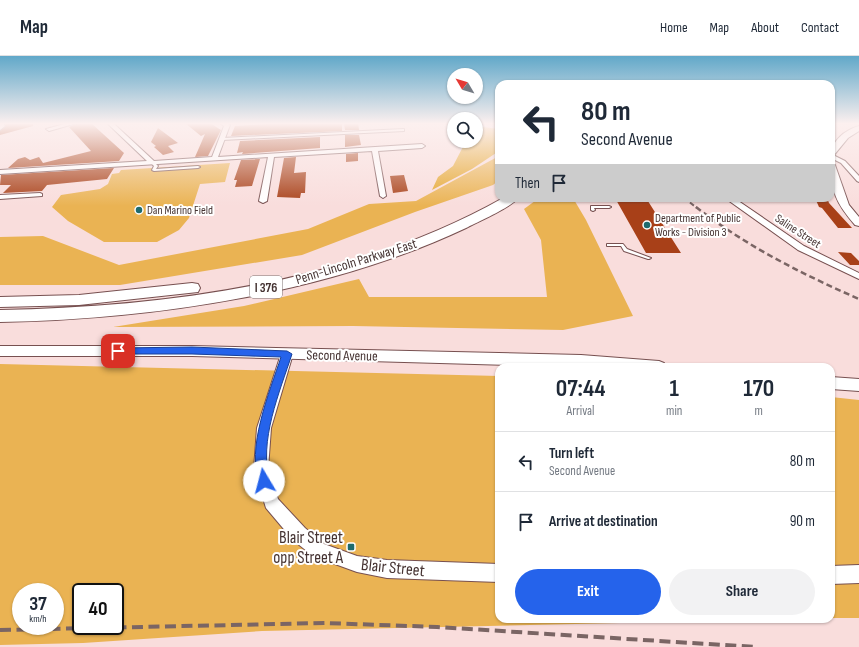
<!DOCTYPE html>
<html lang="en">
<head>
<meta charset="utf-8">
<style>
	:root { --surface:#fff; --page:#f2f2f3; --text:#1f2937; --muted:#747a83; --line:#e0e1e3; --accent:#2563eb }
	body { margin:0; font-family:"Sofia Sans Condensed",sans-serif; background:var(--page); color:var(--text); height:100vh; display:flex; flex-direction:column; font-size:15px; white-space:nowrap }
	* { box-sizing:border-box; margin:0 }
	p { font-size:13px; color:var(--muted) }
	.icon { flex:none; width:22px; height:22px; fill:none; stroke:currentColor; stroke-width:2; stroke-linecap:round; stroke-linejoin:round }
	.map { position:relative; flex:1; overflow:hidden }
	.sheet { position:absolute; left:495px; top:307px; width:340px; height:260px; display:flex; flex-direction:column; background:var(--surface); border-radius:12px; box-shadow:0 1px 3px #0004 }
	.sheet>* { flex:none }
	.guide { position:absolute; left:495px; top:24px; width:340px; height:122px; border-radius:12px; box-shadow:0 1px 3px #0004; background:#fff; color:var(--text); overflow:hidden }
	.needle { width:26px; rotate:308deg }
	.fabs { position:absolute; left:447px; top:12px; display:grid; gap:8px }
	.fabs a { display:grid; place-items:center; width:36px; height:36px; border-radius:50%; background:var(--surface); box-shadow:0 1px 3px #0004; font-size:20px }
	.speed { position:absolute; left:12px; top:527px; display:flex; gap:8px; font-size:20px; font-weight:700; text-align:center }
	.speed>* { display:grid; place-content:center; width:52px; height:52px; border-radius:50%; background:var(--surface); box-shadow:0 1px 3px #0004; line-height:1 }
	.speed small { font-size:10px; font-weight:400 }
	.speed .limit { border:2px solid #111; border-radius:6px; background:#fff; color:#111 }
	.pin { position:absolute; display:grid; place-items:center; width:34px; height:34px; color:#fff; margin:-17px; border-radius:8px; box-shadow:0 2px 6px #0006 }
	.me { position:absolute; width:44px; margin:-22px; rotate:352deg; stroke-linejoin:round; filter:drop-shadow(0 0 3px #0008) }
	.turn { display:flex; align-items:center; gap:14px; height:84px; padding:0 20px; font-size:18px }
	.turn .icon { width:52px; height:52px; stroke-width:2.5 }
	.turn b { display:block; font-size:28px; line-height:34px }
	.then { display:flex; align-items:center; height:38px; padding:0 20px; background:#0003; gap:8px; font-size:15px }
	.eta { display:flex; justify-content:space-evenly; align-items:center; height:68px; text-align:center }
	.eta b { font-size:24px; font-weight:700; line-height:28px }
	.primary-button { display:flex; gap:8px; margin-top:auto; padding:8px 20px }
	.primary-button a { flex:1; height:46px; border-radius:24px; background:var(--accent); color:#fff; font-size:16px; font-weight:700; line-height:46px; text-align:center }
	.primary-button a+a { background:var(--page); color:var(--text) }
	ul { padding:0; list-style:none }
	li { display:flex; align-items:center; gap:12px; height:60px; padding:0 20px; border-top:1px solid var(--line) }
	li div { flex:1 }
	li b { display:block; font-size:15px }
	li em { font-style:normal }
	header { display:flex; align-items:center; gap:24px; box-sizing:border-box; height:56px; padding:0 20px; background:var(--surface); border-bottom:1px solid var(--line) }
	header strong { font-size:19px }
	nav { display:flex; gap:22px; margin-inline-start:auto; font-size:14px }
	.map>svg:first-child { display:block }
</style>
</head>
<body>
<header>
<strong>Map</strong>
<nav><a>Home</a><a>Map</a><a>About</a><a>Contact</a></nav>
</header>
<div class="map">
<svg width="859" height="591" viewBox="0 0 859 591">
	<rect width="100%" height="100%" fill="#f9dddc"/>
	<path fill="#eab353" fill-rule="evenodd" d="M499 100V124L493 129 415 156 302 199 120 229H0V181L43 180 119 209 308 173 369 148 416 145Z
		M230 107 225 126 200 128 189 162 179 174 157 186H104L68 165 52 151 61 139 100 133 108 128 112 118 119 117 121 114Z
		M539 142H573L586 164 633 260 563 274 353 270 113 271 244 250 359 223 369 241H547L541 184 524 153Z
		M0 308 499 320V563H798L262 575 83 587 0 589ZM21 536H55V570H21ZM81 536H115V570H81Z
		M831 341 859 344V562H831Z"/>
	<path fill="#e5a72e" d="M483 71 499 73V95L472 113 432 134 438 121 453 110 466 85H476V76Z"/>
	<path fill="#a84018" d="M5 67H33V70L0 79V75L6 70Z
		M78 67H91L124 97 119 105 8 112 18 103 25 101 30 104 39 101 43 107 91 95 69 71Z
		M185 67H210L221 74 208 100 195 101 205 78 201 80Z
		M285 67H342V75L231 80 235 70Z
		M344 67H358L359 74H345Z
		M158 72 178 87 168 90 174 96 163 99 154 91 156 90 151 86Z
		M345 79H359L361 89 345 91Z
		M320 81V92L242 98 243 96 237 97 240 85Z
		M358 97V105L346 106V98Z
		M296 101 294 117 306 116 305 137H301L300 142 277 141 284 102Z
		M260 103 252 130 235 131 237 124H234L241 104Z
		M114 112 107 123 47 129 42 135 3 137 11 129H0L1 119Z
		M404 119 408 135 393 137 390 120Z
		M615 142H646L681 197H646Z
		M815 142H827L829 147 852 172H838L822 152 819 151Z
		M838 196 851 197 859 205V209H850Z"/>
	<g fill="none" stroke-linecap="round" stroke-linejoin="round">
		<g stroke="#775050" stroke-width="2">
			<path id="service" d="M403 73H404V75L222 84 221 83 222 82Z
				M152 106H154L158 110 156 113 198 110 200 111 198 112 154 115 152 114 154 110 151 107Z
				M591 150H609L611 151 609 152H594L595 154 593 155 591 154Z
				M607 188H623L627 193 651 202 649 203H648L624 195 621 190H607Z"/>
		</g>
		<g stroke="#775050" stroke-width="2">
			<path id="minor" d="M0 67H3L5 70 0 74Z
				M68 67H77L49 75 46 73Z
				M107 67H113L154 105 212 101 224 70 220 67H227L230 69 218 101 422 88 425 90 422 92 378 95 386 140 383 142 380 140 372 95 274 101 267 145 263 147 259 145 268 101 0 118V114L147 105Z
				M831 98 845 105 859 120V126L857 125 841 107 831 102Z
				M40 137 42 138V140L0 143V139Z
				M725 142H734L804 190 859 217V223L798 194Z"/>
		</g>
		<g stroke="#775050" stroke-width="2">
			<path id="tertiary" d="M287 294 291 295 293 298 271 372 268 413 278 443 305 472 324 488 357 500 387 504 499 508V526L387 522 357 516 313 500 293 484 266 452 254 413 257 372 281 298 283 295Z
				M859 509V527L831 528V510Z"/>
		</g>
		<g stroke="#775050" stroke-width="2">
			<path id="secondary" d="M859 70V75L848 82 834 99 831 100C831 85 845 74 859 70Z
				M831 106 835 109 849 149 859 161V170L855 169C836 147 831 136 831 106Z"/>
		</g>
		<g stroke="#775050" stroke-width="2">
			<path id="primary" d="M0 290H192L581 299 659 305 664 307 667 311H585L192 300H0Z
				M831 321 859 323V335L831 333Z"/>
		</g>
		<g stroke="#775050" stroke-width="2">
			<path id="motorway" d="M503 142H518C512 151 477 166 466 172 326 238 154 263 0 266V254C169 251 354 226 503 142Z
				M192 227 198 228 200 232 198 236 79 249 0 251V241L79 239Z"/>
		</g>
		<use href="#service" fill="#fff" fill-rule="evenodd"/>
		<use href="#minor" fill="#fff" fill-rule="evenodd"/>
		<use href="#tertiary" fill="#fff" fill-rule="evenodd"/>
		<use href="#secondary" fill="#fff" fill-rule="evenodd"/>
		<use href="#primary" fill="#fff" fill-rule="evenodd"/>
		<use href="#motorway" fill="#fff" fill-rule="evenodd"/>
		<path stroke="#7a6564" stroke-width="2" stroke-dasharray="5 2.5" stroke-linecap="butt" d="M684 142 697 152"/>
		<path stroke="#7a6564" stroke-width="2.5" stroke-dasharray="6 3.5" stroke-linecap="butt" d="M696 151C746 190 802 218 859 243"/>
		<path stroke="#7a6564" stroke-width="4" stroke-dasharray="11 5.5" stroke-linecap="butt" d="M0 574 325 567 437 571 756 591"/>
	</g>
	<linearGradient id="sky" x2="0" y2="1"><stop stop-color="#61a8c9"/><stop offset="0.45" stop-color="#fcf0ef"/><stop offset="1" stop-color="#fcf0ef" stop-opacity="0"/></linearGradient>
	<rect width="859" height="150" fill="url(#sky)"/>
	<path fill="#2563eb" stroke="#184099" d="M192 291 287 295 292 298C280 335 258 386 270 425L268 428 264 430 260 428C245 394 270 335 281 301L192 298H118L114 295 118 292Z"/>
	<g fill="#1e6b6e" stroke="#fff" stroke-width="1.5">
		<circle cx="139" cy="154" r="4"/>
		<circle cx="647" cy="169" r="4"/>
		<rect x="347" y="487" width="8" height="8" rx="2"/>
	</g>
	<g text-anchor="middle" stroke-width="4" stroke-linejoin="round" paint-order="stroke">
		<g font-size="12" fill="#453332" stroke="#fff" text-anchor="start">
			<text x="147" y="158">Dan Marino Field</text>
			<text x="655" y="166">Department of Public<tspan x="655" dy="14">Works - Division 3</tspan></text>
		</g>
		<g font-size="12" fill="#453332" stroke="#fff">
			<text transform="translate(798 175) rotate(33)" y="4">Saline Street</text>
		</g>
		<rect fill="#fff" stroke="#7d7070" stroke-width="1" x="250" y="220" width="32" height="22" rx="3"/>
		<g font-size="13" font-weight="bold" fill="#453332">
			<text x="266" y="236">I 376</text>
		</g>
		<g font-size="14" fill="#453332" stroke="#fff">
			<text transform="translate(356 205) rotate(-17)" y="5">Penn-Lincoln Parkway East</text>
			<text transform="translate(342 299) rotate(1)" y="5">Second Avenue</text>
		</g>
		<g font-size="17" fill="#453332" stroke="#fff" text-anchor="end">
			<text x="343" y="487">Blair Street<tspan x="343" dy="20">opp Street A</tspan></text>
		</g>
		<g font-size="17" fill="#453332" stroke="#fff">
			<text transform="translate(393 511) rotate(6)" y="6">Blair Street</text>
		</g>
	</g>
</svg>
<div class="fabs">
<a><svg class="needle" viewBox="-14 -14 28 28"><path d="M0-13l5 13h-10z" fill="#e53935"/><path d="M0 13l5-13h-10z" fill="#747a83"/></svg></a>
<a><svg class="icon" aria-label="search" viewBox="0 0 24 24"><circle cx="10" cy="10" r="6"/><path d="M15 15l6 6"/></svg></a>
</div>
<div class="speed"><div>37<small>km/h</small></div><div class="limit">40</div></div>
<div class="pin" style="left:118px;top:295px;background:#d93025"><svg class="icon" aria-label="arrive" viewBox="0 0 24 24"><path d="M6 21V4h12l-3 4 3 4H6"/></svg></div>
<svg class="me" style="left:264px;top:425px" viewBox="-20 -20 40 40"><circle r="19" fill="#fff"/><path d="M0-13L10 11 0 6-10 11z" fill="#2563eb"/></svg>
<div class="guide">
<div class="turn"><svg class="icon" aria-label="left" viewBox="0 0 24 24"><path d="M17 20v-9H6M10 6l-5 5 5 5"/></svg><div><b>80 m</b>Second Avenue</div></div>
<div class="then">Then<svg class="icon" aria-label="arrive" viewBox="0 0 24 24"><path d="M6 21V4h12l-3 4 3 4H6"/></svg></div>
</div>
<section class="sheet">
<div class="eta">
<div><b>07:44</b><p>Arrival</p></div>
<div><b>1</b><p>min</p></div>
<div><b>170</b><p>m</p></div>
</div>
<ul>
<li><svg class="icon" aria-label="left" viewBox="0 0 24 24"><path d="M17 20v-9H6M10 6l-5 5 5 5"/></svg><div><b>Turn left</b><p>Second Avenue</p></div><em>80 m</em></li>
<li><svg class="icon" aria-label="arrive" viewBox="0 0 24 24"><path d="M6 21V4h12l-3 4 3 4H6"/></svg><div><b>Arrive at destination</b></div><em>90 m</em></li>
</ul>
<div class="primary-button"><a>Exit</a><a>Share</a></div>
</section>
</div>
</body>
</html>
